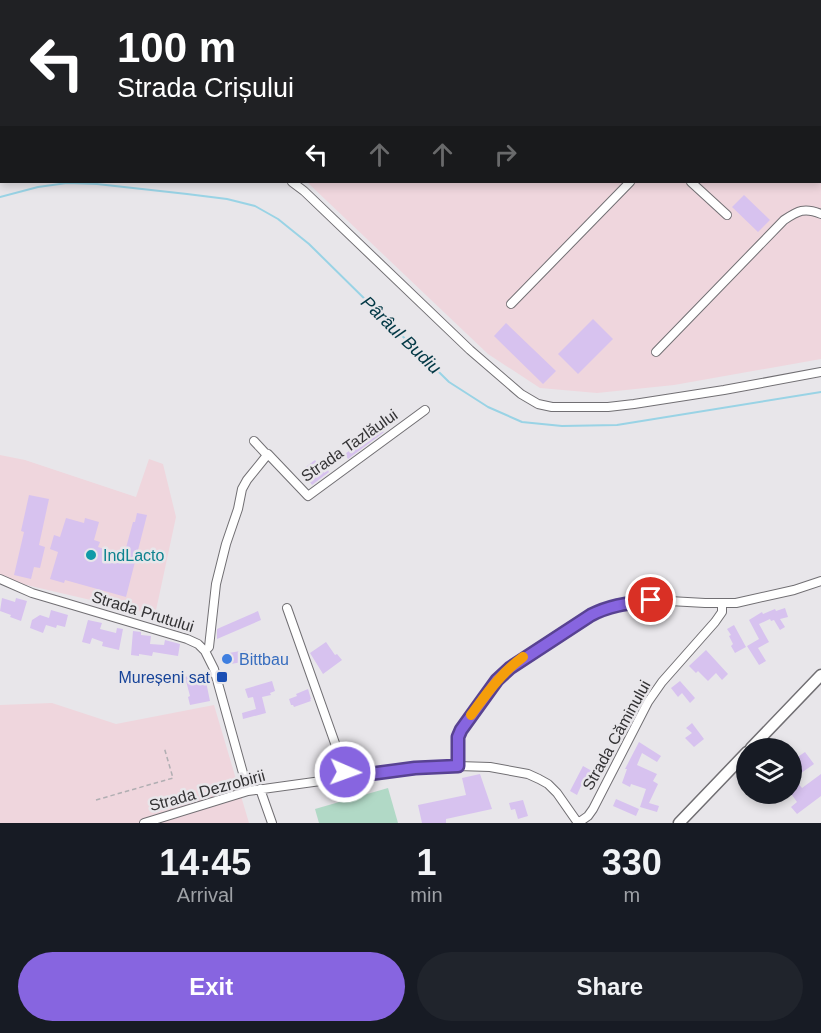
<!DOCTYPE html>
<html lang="en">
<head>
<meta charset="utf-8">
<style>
	:root { --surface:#171b24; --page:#20242c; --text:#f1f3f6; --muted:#9ea1a6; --accent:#8765e0 }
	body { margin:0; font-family:Arial,sans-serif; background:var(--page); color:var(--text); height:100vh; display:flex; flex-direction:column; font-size:22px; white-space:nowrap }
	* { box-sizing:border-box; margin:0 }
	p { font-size:20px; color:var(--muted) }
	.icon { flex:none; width:33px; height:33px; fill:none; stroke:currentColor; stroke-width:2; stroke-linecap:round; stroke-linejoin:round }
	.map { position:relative; height:823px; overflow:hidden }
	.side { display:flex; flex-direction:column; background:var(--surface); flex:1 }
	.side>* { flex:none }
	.banner { position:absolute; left:0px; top:0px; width:822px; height:183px; box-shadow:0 3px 9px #0003; background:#202124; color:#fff; overflow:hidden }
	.controls { position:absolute; left:736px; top:738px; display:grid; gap:12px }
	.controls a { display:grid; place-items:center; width:66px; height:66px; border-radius:50%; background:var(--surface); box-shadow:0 3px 9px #0003; font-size:30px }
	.pin { position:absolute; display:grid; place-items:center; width:51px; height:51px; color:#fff; margin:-26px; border:3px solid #fff; border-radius:50%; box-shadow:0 2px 6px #0007 }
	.me { position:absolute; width:66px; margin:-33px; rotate:92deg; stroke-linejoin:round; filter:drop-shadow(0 0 4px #0008) }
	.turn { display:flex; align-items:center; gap:21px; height:126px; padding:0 18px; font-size:27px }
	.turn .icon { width:78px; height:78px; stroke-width:2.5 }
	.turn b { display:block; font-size:42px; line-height:51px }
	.lanes { display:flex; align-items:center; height:57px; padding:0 18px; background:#0003; justify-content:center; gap:30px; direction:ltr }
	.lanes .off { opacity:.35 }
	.eta { display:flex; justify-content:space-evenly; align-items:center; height:102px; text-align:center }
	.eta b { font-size:36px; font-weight:700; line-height:42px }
	.action { display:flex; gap:12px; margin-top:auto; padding:12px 18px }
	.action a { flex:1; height:69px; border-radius:36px; background:var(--accent); color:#fff; font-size:24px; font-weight:700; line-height:69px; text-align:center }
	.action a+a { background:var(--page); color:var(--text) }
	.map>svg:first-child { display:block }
</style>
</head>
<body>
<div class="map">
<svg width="821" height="823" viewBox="0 0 821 823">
	<rect width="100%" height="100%" fill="#e8e6ea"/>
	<path fill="#efd6dd" d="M198 0H620L622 1 197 2Z
		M821 110V359L674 385 597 393 540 388 488 354 307 182H820Z
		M0 455 25 460 136 497 149 459 163 464 176 517 155 615 22 584 0 574Z
		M52 703 116 724 214 705 249 823H0V705Z"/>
	<path fill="#b1d9c6" d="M388 788 398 823H319L315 809Z"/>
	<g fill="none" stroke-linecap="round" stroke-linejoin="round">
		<path stroke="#99d3e5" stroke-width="2" d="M0 197 38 187 67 183 97 184 187 194 227 199 255 206 278 219 309 244 449 382 488 407 522 422 562 426 617 425 821 392"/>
	</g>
	<path fill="#d7c2ef" d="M744 195 770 220 758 232 732 207Z
		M593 319 613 339 578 374 558 354Z
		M506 323 556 371 543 384 494 336Z
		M380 427 384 432 348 459 345 454Z
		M315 460 324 473 328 470 329 472 312 485 303 472 305 471 303 469Z
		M29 495 49 499 39 545 45 547 40 568 34 567 31 579 14 575 24 532 21 531Z
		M137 513 147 515 126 597 65 580 64 583 50 579 58 552 50 549 54 535 60 537 66 518 84 523 85 518 99 522 94 540 100 542 98 547 124 555 133 522H135Z
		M2 598 15 602 16 598 27 601 21 621 10 617 11 615 0 611Z
		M785 608 788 617 780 619 785 627 780 630 774 620 771 621 770 619 759 624 769 642 758 648 766 661 759 665 747 646 759 639 749 620 762 612 763 614 775 609 776 611Z
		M51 610 68 615 65 627 57 625 56 628 46 625 43 633 30 628 32 620 40 615 49 618Z
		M258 611 261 620 217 639V629Z
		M88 620 102 623 100 629 116 633 117 628 123 629 119 650 102 646 103 642 92 638 90 644 82 642Z
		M734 625 746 647 735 653 731 646 733 644 729 636 731 635 727 629Z
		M133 631 141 632V635L151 636 150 644 164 645 165 640 180 644 178 656 153 652 152 656 139 654V656L131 655Z
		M326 642 335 655 337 654 342 660 323 674 310 653Z
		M246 650 248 661 225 665 223 654Z
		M706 650 728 674 722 680 716 673 708 681 698 671 696 673 689 666Z
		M204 672 210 701 190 705 188 697 190 696 185 677Z
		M272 681 275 691 270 693 271 695 262 697 266 713 243 719 242 713 256 709 253 697 248 698 245 689Z
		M680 681 695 698 690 703 682 693 678 697 671 688Z
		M308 689 311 699H310L311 701 294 707 293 705H291L289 699 297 696 296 694Z
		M692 723 704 739 694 747 685 738 692 733 686 728Z
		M639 742 661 756 657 762 642 753 637 765 657 774 653 781 658 784 649 803 659 806 657 812 640 807 646 789 631 784 630 787 622 783 627 769H625Z
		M805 752 814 764 794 778 802 788 821 774V796L797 814 791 807 797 802 792 795V761Z
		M583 766 592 771 588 780 591 781 588 789 581 786 577 795 570 791Z
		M480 774 492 809 446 819V823H422L418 805 466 795 462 778Z
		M616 799 639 809 636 816 613 806Z
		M523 800 528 816 518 819 515 809 511 810 509 803Z"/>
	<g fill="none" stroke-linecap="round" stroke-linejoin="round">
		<g stroke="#716f73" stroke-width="10">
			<path id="minor" d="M454 0 456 2
				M205 2 207 0
				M820 154H821
				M0 162H2
				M292 182 304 191 470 350 521 394 538 404 552 407H608L634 404 724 390 821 372
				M691 182 727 215
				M511 304 630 182
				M656 352 784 220C798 211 804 207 821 214
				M254 441 267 455
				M0 579 32 593 187 639 198 644 205 651 214 669 248 791
				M287 608 347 777
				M205 651 209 647 216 584 226 544 238 509 242 489 247 480 268 454 308 496 425 410
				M458 766V737L461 730 497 680 510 667 557 635 591 615 605 608 620 604 652 600 705 603H736L794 590 821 581
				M260 789 272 823
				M144 823 248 791 415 768 458 766 490 767 528 774 539 779 548 784 557 793 578 823
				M578 823 588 816 593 809 648 702 662 682 715 622 722 612V604"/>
		</g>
		<g stroke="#716f73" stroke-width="13">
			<path id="major" d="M751 748 821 675
				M679 823 747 752"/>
		</g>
		<path stroke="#b0aeb2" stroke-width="1.5" stroke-dasharray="4.5 3" stroke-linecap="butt" d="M96 800 173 778 164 747"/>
		<use href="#minor" stroke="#fff" stroke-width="8"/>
		<use href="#major" stroke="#fff" stroke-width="10"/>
	</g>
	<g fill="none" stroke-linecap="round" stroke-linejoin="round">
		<g stroke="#584292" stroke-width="15">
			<path id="route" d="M345 772 347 777 415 768 458 766V737L461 730 497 680 510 668 591 615C610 605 630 603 651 600"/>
		</g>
		<use href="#route" stroke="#8765e0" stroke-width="10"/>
		<path stroke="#f59e0b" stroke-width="10" d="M471 715C488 692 500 674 523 657"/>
	</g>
	<circle fill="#0f9aa8" stroke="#e8e6ea" stroke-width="2" cx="91" cy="555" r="6"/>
	<circle fill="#3f7fe0" stroke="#e8e6ea" stroke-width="2" cx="227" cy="659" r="6"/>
	<rect fill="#1a4fb4" stroke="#e8e6ea" stroke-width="2" x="216" y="671" width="12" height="12" rx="3"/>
	<g text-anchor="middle" stroke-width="5" stroke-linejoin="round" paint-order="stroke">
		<g font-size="16" fill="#343335" stroke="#e8e6ea">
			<text transform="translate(349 445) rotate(-35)" y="6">Strada Tazlăului</text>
			<text transform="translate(143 611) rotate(17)" y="6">Strada Prutului</text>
			<text transform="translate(616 735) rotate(-61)" y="6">Strada Căminului</text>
			<text transform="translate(207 790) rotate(-15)" y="6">Strada Dezrobirii</text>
		</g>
		<g font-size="16" fill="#0d838f" stroke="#e8e6ea" text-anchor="start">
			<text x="103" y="561">IndLacto</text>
		</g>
		<g font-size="16" fill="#366cbe" stroke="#e8e6ea" text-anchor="start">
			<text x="239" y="665">Bittbau</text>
		</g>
		<g font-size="16" fill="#164399" stroke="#e8e6ea" text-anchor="end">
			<text x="210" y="683">Mureșeni sat</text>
		</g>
		<g font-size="18" font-style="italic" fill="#003744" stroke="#e8e6ea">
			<text transform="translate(401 335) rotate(44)" y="6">Pârâul Budiu</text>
		</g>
	</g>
</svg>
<div class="controls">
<a><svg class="icon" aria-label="layers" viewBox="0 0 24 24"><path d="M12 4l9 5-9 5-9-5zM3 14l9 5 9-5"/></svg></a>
</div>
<div class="pin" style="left:651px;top:600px;background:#d93025"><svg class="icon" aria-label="arrive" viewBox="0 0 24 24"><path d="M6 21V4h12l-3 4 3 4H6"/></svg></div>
<svg class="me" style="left:345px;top:772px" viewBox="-20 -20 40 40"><circle r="17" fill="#8765e0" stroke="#fff" stroke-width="3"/><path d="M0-11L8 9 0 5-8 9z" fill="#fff"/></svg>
<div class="banner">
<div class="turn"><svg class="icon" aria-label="left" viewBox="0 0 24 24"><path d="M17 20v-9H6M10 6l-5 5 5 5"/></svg><div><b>100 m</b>Strada Crișului</div></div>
<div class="lanes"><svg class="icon" aria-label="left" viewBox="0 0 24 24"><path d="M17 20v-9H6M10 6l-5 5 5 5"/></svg><svg class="icon off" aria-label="ahead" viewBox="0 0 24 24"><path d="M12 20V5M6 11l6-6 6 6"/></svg><svg class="icon off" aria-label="ahead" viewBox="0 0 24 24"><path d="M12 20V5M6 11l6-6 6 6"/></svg><svg class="icon off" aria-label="right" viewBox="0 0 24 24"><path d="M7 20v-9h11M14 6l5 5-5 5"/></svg></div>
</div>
</div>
<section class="side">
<div class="eta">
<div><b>14:45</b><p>Arrival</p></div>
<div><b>1</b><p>min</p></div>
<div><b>330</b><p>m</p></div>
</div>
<div class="action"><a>Exit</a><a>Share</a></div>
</section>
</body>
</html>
